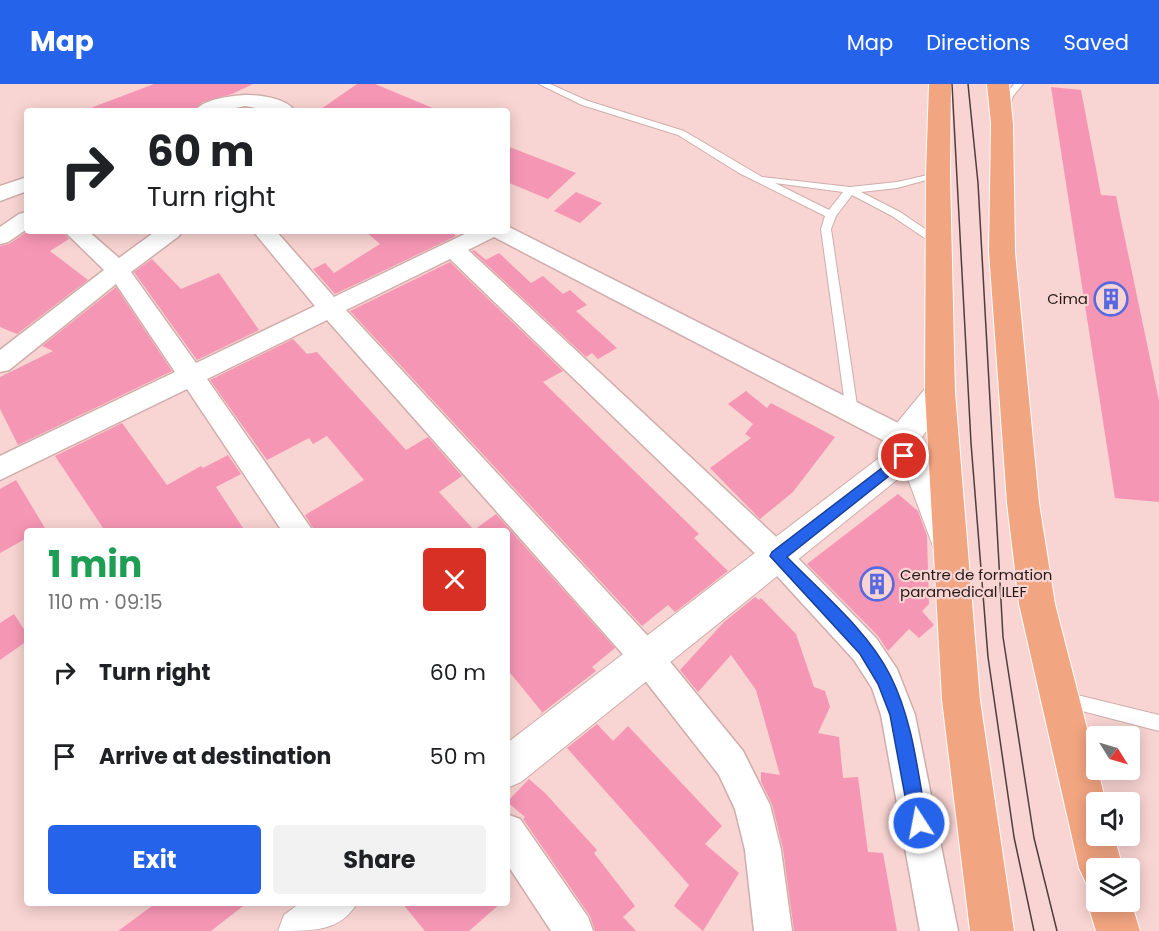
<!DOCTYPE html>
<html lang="en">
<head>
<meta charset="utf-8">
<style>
	:root { --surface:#fff; --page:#f2f2f2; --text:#202124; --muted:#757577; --accent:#2563eb }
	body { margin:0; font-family:Poppins,sans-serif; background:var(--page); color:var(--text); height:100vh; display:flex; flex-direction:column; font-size:22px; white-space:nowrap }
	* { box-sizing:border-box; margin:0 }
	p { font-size:20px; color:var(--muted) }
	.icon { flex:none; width:33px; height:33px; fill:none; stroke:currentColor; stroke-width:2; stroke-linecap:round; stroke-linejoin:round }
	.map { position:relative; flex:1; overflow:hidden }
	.panel { position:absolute; left:24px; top:444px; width:486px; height:378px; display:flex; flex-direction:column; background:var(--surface); border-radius:6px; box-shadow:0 3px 15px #0003 }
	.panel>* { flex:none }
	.top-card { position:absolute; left:24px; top:24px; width:486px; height:126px; border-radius:6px; box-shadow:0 3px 15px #0003; background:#fff; color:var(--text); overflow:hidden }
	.needle { width:39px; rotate:127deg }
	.buttons { position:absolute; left:1086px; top:642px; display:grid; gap:12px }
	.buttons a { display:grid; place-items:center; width:54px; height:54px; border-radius:6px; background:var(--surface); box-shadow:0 3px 15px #0003; font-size:30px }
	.pin { position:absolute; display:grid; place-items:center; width:51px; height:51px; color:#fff; margin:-26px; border:3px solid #fff; border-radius:50%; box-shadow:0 2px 6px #0007 }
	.me { position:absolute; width:66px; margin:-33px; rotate:349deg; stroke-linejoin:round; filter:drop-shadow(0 0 4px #0008) }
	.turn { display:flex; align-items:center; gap:21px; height:126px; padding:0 24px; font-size:27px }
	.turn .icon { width:78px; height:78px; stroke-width:2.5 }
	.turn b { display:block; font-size:42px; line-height:51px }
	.round { display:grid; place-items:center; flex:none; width:63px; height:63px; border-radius:6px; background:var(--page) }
	.overview { display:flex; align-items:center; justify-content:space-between; height:102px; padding:0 24px }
	h1 { font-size:36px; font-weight:700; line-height:45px; color:#1e9e55 }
	.primary-button { display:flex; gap:12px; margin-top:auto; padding:12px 24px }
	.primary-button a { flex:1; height:69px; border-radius:6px; background:var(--accent); color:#fff; font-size:24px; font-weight:700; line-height:69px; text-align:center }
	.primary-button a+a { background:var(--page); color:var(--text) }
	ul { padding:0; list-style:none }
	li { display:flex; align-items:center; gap:18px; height:84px; padding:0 24px }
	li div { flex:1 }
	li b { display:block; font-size:22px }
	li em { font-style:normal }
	header { display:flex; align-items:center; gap:36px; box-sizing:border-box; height:84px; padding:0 30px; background:var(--accent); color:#fff }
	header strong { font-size:28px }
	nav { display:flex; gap:33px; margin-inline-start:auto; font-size:21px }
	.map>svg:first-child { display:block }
</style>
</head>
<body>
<header>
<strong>Map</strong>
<nav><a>Map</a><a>Directions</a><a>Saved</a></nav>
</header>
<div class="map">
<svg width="1159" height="847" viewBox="0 0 1159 847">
	<rect width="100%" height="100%" fill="#f8d4d2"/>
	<path fill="#f696b5" d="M154 0H253L232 10 203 18 193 27H89L88 25Z
		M357 0H375L440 27H318Z
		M1051 3 1081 6 1101 111 1116 112 1159 317V418L1115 414Z
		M507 62 556 81 576 89 548 115 507 98Z
		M576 108 602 119 580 139 554 127Z
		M28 147H62L69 155 50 167 88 196 17 250 0 243V162L9 160Z
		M365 147H451L456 152 335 210 313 185 325 179 334 189 380 160Z
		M474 166 486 176 499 169 531 199 543 192 563 210 570 206 587 221 576 227 617 264 598 275 592 269 586 273 472 167Z
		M152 175 181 205 219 189 259 246 197 276 134 188Z
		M450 178 563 287 543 298 699 450 694 454 728 487 675 528 668 521 642 542 350 227Z
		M116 203 172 287 18 361 0 325V293L53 267 42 262Z
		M293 255 307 270 317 268 406 366 428 353 462 392 439 408 474 446 496 430 615 564 592 583 596 587 538 632 542 628 507 585V447H315L305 431 364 396 327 352 313 360 309 354 267 376 210 296Z
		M746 307 767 324 771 319 835 353 793 408 760 435 710 384 751 354 745 350 753 340 728 320Z
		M122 339 167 401 201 382 203 384 228 371 241 390 216 403 245 447H105L55 372Z
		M16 396 45 444 39 447H27V454L0 469V405Z
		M898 410 918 427 927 452 929 520 922 527 934 541 919 554 909 545 888 567 878 552 807 480Z
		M755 513 759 516 761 514 796 550 814 603 825 607 830 623 818 649 839 653 843 694 858 693 868 768 883 769 897 847H794L783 765 772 720 761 698V688L780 691 756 606 731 571 698 608 680 586 724 538Z
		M14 530 27 550V557L0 576V539Z
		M597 640 613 657 628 642 722 742 705 760 739 789 703 847 674 822 689 801 567 664Z
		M529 695 545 709 597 766 594 769 635 822 623 833 636 847H595L590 832 523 735 525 733 507 718Z
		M156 819H247L211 847H118Z
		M402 819H501L469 847H425Z"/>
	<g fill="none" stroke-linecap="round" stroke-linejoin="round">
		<g stroke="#cfadab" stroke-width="2">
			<path id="service" d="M539 0H550L588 17 684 47 762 93 850 103 897 98 941 88V92L897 104 861 108 900 128 943 157V161H935L892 132 852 111 836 132 831 145 858 328 856 331H848L846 328 821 145 825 132 739 89 678 51 582 21ZM775 99 843 108 829 126Z
				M1014 0H1023L1013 12 1008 28H1002L1005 12Z
				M1065 608 1159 631V647L1059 621 1057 616 1059 611Z"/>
		</g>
		<g stroke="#cfadab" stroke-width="3">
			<path id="minor" d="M245 11C260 11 286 14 295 27H271L245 22 221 27H195C203 15 231 12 245 11Z
				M27 93V107L0 117V102Z
				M27 128V145L8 158 0 160V143L19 130Z
				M507 142 912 346 916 354 912 362 903 365 894 362 494 153 468 166 787 463 876 554 897 585 915 631 958 847H920L881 631 872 604 854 576 767 481 450 175 346 226 658 563 743 667 770 721 781 766 792 847H754L745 766 735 725 719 691 636 585 327 236 207 295 313 447H282L187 305 0 396V372L175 288 116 200 9 286 0 288V266L104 186 64 147H88L119 174 156 147H182L179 152 131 188 196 279 315 222 253 147H276L334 213 471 147H507Z
				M507 730 520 735 588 833 593 847H551L507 780Z"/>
		</g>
		<g stroke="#cfadab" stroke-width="2">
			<path id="tertiary" d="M940 297 951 300 955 308 919 357V367L932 379 937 388 963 455 958 465 946 470 934 465 908 395 903 391 521 698 507 704V659L888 367 887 354 892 345 929 300Z
				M300 819H357C341 847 314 847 278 847L284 831Z"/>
		</g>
		<g stroke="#fff" stroke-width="2">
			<path id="primary" d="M929 0H951L950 90 955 308 980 616 1014 847H970L942 616 925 308 926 90Z
				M987 0H1009L1013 40 1015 168 1039 419 1055 520 1106 718H1096V752H1114L1123 784H1096V818H1130V814L1140 847H1096L1087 818 1094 802 1086 799 1079 784 1019 520 1007 419 989 168 991 40Z"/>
		</g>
		<use href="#service" fill="#fff" fill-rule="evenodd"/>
		<use href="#minor" fill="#fff" fill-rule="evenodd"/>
		<use href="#tertiary" fill="#fff" fill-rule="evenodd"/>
		<use href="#primary" fill="#f2a581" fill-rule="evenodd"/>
		<path stroke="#4f3e3d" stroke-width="1.5" d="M952 0 971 359 988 573 1014 753 1034 847
			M968 0 978 99 1003 553 1034 754 1057 847"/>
	</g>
	<path fill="#2563eb" stroke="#184099" stroke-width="1.5" d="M904 367 909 369 910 372 909 376 787 473C821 508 868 547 890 591 913 636 918 690 927 739L925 745 919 747 913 745 910 739 890 631 878 600 860 570 770 472 772 468Z"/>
	<defs>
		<g id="building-ring" transform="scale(1.725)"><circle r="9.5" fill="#f8d4d2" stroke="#5868df" stroke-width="1.5"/><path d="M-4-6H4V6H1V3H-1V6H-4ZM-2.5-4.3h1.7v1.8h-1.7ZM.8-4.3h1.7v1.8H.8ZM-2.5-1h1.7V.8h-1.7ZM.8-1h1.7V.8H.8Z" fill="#5868df"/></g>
	</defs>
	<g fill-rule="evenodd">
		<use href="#building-ring" x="1111" y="215"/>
		<use href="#building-ring" x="877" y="500"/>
	</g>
	<g text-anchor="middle" stroke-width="4.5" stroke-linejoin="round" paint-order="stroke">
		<g font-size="15" fill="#261a19" stroke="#f8d4d2" text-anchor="end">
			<text x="1088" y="220">Cima</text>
			<text x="900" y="496" text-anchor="start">Centre de formation<tspan x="900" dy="17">paramedical ILEF</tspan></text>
		</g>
	</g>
</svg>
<div class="buttons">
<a><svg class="needle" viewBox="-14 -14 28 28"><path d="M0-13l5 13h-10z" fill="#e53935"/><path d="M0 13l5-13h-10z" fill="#757577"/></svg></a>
<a><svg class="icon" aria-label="sound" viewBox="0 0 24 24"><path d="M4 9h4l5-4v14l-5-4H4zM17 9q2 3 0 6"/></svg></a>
<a><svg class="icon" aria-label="layers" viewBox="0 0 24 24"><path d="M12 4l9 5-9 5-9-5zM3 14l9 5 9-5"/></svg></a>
</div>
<div class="pin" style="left:904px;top:372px;background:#d93025"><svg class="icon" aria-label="arrive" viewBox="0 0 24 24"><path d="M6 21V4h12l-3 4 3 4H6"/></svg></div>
<svg class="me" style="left:919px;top:739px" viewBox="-20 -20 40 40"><circle r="17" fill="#2563eb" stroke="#fff" stroke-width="3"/><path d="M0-11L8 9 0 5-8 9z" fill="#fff"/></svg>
<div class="top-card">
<div class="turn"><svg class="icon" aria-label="right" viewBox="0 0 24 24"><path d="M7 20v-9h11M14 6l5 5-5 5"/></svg><div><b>60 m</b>Turn right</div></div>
</div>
<section class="panel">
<div class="overview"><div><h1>1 min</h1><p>110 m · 09:15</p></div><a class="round" style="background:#d93025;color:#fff"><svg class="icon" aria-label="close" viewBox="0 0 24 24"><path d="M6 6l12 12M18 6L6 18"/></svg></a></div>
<ul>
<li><svg class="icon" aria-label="right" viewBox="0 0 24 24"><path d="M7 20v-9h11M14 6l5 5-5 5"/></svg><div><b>Turn right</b></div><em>60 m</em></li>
<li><svg class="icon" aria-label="arrive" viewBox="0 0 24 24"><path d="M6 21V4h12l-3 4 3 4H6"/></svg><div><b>Arrive at destination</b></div><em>50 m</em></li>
</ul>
<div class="primary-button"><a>Exit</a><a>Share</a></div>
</section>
</div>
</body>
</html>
